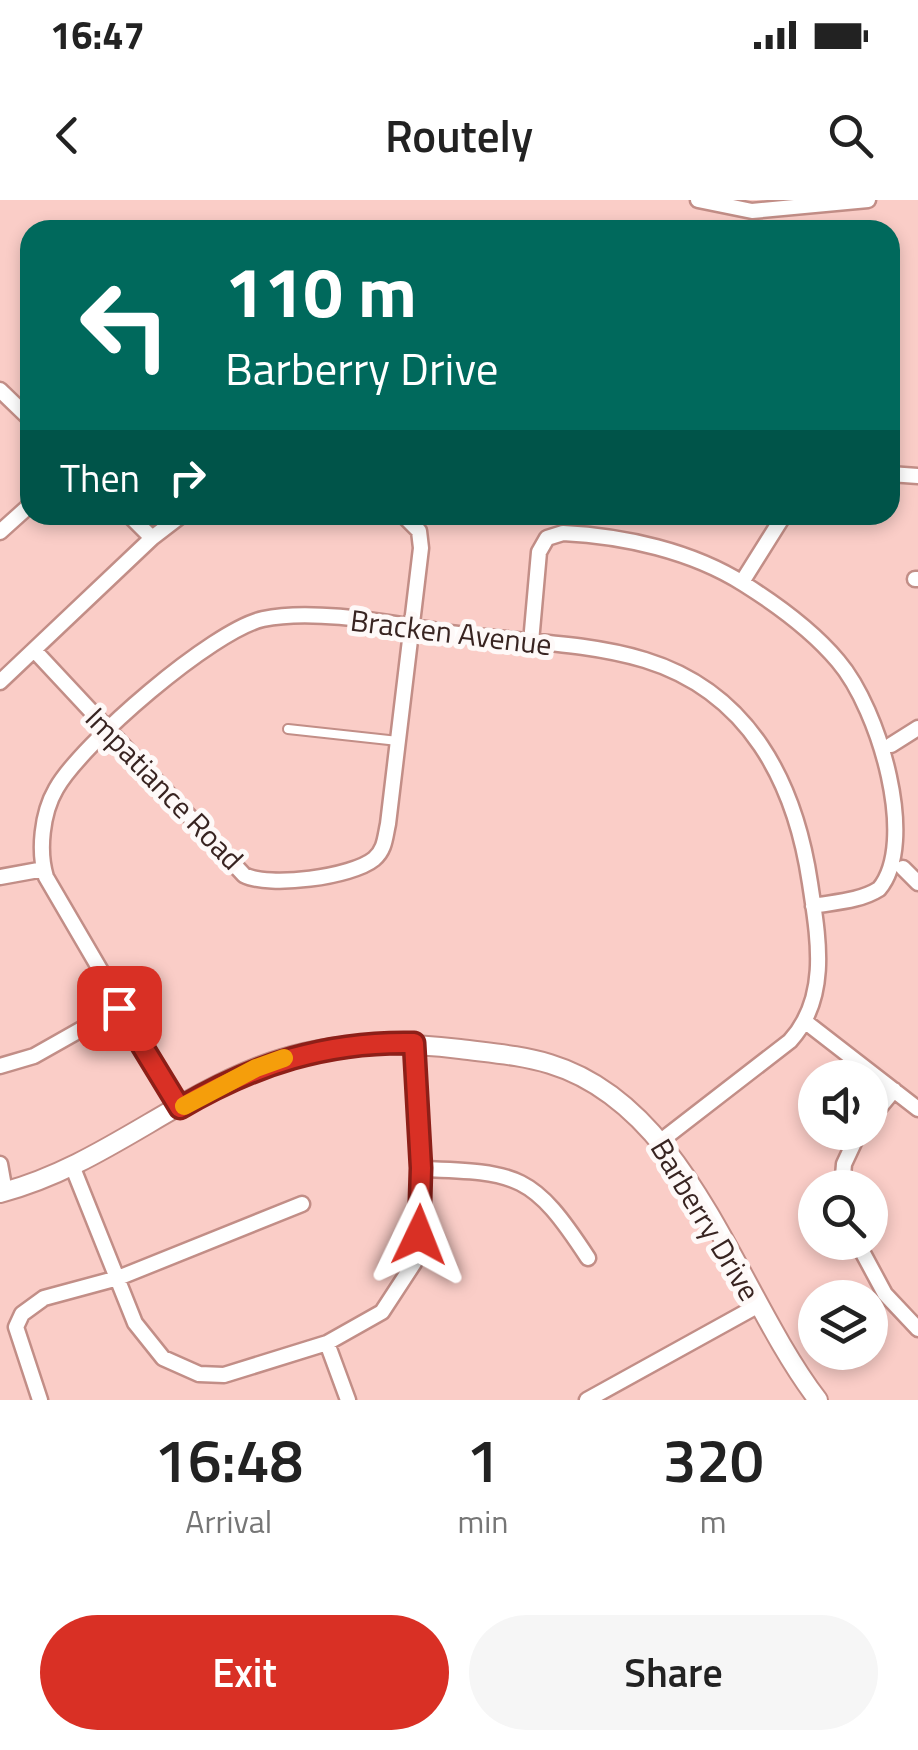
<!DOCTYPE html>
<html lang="en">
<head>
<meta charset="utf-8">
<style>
	:root { --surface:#fff; --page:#f6f6f6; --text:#222; --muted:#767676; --accent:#d93025 }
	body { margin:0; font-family:"Titillium Web",sans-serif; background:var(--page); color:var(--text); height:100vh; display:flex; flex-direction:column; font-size:38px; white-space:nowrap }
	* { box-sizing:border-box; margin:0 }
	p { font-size:32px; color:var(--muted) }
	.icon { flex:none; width:55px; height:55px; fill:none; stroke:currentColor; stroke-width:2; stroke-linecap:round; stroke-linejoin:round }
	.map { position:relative; height:1200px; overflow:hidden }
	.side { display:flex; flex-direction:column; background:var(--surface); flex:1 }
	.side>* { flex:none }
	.banner { position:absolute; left:20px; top:20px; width:880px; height:305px; border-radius:30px; box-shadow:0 5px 15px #0003; background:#00695c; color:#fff; overflow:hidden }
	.tools { position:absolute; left:798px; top:860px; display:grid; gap:20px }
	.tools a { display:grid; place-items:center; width:90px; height:90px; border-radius:50%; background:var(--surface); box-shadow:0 5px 15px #0003; font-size:50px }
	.pin { position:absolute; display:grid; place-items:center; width:85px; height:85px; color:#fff; margin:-42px; border-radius:20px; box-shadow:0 5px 15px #0006 }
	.me { position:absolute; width:110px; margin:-55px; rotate:2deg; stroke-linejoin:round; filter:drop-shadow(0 0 8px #0008) }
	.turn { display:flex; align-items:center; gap:35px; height:210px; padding:0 40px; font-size:45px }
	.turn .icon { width:130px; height:130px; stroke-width:2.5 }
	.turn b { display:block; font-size:70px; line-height:85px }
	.then { display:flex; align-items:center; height:95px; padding:0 40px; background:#0003; gap:20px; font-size:38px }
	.eta { display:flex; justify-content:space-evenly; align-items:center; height:170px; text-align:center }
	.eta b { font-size:60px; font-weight:600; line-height:70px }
	.primary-button { display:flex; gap:20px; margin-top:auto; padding:20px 40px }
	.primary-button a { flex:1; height:115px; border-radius:60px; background:var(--accent); color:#fff; font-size:40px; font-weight:600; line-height:115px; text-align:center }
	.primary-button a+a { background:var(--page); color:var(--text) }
	.status { display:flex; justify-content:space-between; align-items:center; height:70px; padding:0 50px; background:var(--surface); direction:ltr }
	.status svg { height:28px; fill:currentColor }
	header { display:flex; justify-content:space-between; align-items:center; height:130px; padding:0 40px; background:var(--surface); font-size:45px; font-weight:600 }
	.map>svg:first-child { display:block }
</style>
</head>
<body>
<div class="status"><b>16:47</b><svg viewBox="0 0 49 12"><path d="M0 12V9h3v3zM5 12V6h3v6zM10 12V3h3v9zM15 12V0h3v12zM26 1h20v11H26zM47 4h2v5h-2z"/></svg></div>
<header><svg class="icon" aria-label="back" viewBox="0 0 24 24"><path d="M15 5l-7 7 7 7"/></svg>Routely<svg class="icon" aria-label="search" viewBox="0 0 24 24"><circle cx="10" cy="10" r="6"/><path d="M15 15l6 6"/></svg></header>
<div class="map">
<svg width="918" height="1200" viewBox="0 0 918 1200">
	<rect width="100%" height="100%" fill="#facdc7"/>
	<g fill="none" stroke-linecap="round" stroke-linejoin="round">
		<g stroke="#c28e87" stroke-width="12">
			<path id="service" d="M288 529 398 541"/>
		</g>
		<g stroke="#c28e87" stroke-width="19">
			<path id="minor" d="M698 0 752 11 868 0
				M0 190 30 219
				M890 274 918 276
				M129 315 152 338
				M0 332 30 305
				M915 379H918
				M742 382 784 315
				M531 442 539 352 547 338 563 333C624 336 692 351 744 384 779 406 812 430 838 461 880 510 918 643 879 689 860 701 835 702 813 706
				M34 450 244 675C269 688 352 677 374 659 385 650 385 637 388 624L421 348 419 331 403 315
				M0 482 152 338 182 315
				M891 545 918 528
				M903 668 918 683
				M0 677 44 669
				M807 823 918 909
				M0 866 34 856 119 808
				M181 908 46 677C38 651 42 613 56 589 81 544 213 430 263 419 318 407 402 426 458 434 519 442 586 442 645 460 749 492 795 582 810 683 818 737 830 797 790 841L662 940
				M870 919 894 890
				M0 964 5 992
				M73 968 135 1123 163 1158 199 1174 224 1175 327 1143 382 1112 414 1063 421 969 414 843
				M421 969C519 972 533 974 588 1058
				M842 988 844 964 859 932
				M857 1042 885 1094 918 1129
				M327 1143 348 1200
				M40 1200 16 1127 22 1114 44 1098 118 1078 302 1004
				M587 1200 757 1106"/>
		</g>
		<g stroke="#c28e87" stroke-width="22">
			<path id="tertiary" d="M0 993C96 968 168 902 258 867 325 841 391 841 460 849 490 853 521 855 550 864 689 906 736 1093 818 1200"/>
		</g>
		<use href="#service" stroke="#fff" stroke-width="8"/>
		<use href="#minor" stroke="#fff" stroke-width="14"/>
		<use href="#tertiary" stroke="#fff" stroke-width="18"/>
	</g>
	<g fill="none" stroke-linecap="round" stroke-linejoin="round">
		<g stroke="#8d1f18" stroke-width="25">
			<path id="route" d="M119 808 180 908C255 864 327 841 414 843L421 968 419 1035"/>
		</g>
		<use href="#route" stroke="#d93025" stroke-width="18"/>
		<path stroke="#f59e0b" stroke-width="18" d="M184 906 256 868 284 858"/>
	</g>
	<g text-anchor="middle" stroke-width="10" stroke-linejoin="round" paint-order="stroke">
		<g font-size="30" fill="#382421" stroke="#fef9f8">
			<text transform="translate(451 433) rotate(7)" y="10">Bracken Avenue</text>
			<text transform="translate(164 589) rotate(46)" y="10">Impatiance Road</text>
			<text transform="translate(705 1020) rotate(59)" y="10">Barberry Drive</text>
		</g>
	</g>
</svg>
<div class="tools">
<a><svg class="icon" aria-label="sound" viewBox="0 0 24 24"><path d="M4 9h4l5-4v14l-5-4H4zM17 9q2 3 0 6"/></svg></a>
<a><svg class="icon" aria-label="search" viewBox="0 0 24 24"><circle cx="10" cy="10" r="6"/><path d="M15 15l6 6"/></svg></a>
<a><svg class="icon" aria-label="layers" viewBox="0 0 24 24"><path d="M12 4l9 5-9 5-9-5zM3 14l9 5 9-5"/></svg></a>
</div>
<div class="pin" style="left:119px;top:808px;background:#d93025"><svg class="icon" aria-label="arrive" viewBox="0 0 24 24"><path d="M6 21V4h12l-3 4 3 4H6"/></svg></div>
<svg class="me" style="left:419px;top:1035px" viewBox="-20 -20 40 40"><path d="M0-17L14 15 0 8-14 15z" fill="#d93025" stroke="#fff" stroke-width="4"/></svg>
<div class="banner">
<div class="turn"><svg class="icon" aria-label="left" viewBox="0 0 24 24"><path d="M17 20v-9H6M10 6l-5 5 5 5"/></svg><div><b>110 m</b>Barberry Drive</div></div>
<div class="then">Then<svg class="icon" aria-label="right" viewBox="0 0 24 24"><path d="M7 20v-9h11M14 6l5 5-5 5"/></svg></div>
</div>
</div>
<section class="side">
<div class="eta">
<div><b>16:48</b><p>Arrival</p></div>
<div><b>1</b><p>min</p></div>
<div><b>320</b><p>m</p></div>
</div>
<div class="primary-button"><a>Exit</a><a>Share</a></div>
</section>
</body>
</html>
